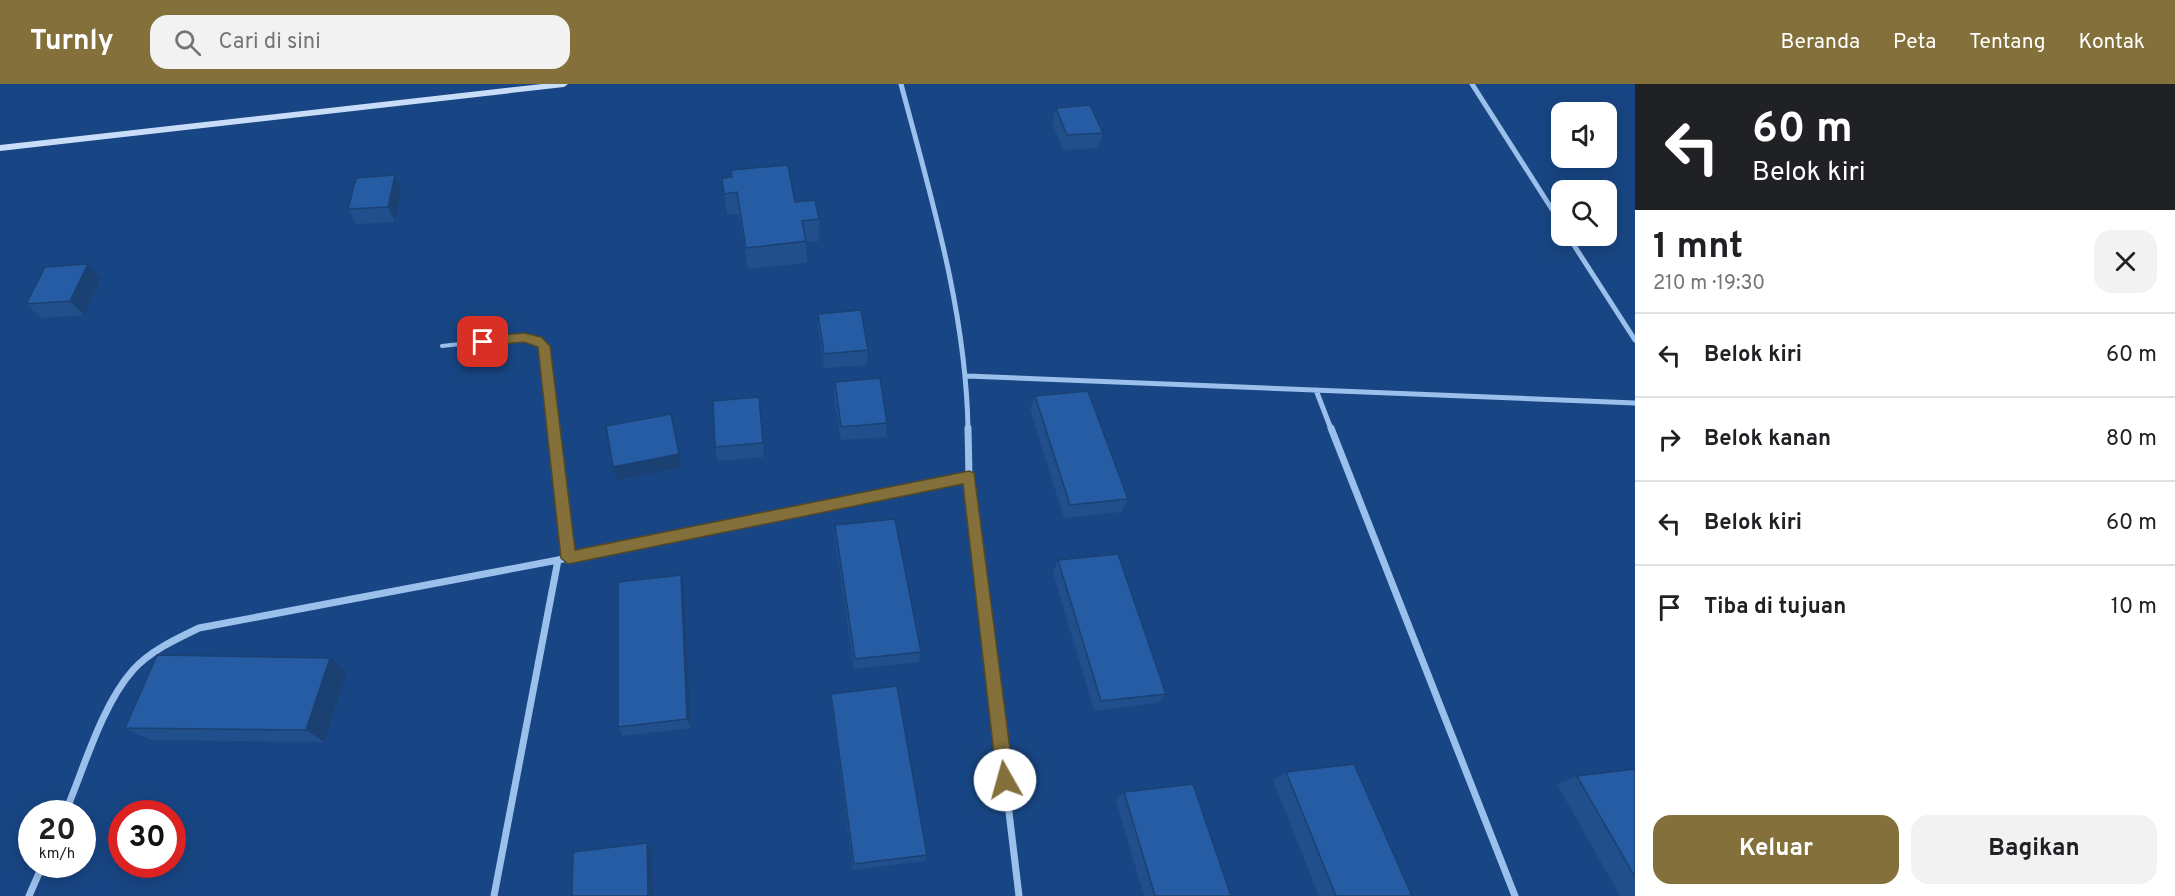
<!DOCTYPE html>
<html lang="id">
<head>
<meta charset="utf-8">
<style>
	:root { --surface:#fff; --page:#f2f2f2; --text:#202124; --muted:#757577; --line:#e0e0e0; --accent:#84703b }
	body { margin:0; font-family:Overpass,sans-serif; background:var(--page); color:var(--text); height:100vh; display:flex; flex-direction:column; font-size:22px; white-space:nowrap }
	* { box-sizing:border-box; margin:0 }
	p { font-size:20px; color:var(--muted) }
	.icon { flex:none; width:33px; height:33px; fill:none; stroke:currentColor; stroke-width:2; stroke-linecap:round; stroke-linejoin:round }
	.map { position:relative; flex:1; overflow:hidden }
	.drawer { display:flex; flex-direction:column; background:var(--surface); width:540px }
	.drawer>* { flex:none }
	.banner { background:#202124; color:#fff; overflow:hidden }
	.fabs { position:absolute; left:1551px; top:18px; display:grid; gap:12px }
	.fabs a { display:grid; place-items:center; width:66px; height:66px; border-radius:12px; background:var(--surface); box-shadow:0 3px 15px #0003; font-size:30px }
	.speed { position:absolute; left:18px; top:716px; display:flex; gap:12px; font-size:30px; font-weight:700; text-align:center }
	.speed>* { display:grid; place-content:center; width:78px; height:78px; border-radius:50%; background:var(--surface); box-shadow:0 3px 15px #0003; line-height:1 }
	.speed small { font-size:15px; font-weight:400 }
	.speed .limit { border:9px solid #d22; background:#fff; color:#111 }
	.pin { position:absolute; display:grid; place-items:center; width:51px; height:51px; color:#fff; margin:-26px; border-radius:12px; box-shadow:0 3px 9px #0006 }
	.me { position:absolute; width:66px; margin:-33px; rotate:353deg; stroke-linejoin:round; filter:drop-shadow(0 0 4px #0008) }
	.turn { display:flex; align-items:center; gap:21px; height:126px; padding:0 18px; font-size:27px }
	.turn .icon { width:78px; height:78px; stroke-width:2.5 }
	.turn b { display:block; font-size:42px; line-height:51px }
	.round { display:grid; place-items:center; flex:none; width:63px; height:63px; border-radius:18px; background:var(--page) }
	.summary { display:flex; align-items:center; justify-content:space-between; height:102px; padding:0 18px }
	h1 { font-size:36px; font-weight:700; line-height:45px }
	.cta { display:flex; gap:12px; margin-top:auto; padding:12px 18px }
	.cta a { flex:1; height:69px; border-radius:18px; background:var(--accent); color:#fff; font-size:24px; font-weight:700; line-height:69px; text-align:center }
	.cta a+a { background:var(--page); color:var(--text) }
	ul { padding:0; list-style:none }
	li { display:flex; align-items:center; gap:18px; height:84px; padding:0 18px; border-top:2px solid var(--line) }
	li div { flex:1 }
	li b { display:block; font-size:22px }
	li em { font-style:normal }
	header { display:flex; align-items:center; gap:36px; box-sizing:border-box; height:84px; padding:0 30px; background:var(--accent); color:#fff }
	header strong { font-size:28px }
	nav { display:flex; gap:33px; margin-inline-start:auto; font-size:21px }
	.search { width:420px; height:54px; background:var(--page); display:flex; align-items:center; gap:15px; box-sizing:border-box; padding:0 21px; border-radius:18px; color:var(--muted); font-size:22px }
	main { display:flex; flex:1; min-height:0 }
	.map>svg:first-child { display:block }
</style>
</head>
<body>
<header>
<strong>Turnly</strong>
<div class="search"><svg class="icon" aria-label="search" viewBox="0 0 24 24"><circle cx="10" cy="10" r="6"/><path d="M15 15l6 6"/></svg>Cari di sini</div>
<nav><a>Beranda</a><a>Peta</a><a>Tentang</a><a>Kontak</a></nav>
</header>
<main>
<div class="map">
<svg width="1635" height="812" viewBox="0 0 1635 812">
	<rect width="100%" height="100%" fill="#184684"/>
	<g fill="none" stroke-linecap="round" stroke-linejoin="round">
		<path stroke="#9cc0ec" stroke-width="4" d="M442 262 524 253 537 256 543 262 553 345"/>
		<path stroke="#9cc0ec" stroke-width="5" d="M553 344 568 474"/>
		<path stroke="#9cc0ec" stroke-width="5" d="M901 0C931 113 966 227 968 345
			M1472 0 1562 141
			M1568 152 1635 256
			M967 292 1635 319
			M1316 306 1331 345"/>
		<path stroke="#9cc0ec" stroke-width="7" d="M968 344 969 393 1019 812
			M1331 344 1515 812
			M65 729C84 685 101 622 133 586 150 567 176 555 199 544L558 476 969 393
			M29 812 43 780
			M494 812 558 476"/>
		<path fill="#c9ddf9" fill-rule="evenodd" d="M542 0H568L564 3 0 67V61Z"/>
	</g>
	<path fill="#214f8c" d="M1056 24 1103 49 1098 64 1063 66 1052 39Z
		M395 91 402 107 395 138 356 140 348 125Z
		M732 93 795 118 819 135V157L806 158 807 179 748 185 739 130 727 131 722 94Z
		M88 180 101 195 84 231 41 234 26 220Z
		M818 230 868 266 867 281 824 284 818 244Z
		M835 298 887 339 886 353 841 356 834 312Z
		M1035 312 1128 415 1121 428 1064 434 1030 325Z
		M759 313 764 373 718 377 715 363Z
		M835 441 921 568 918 578 854 585 835 453Z
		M1058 476 1166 610 1158 619 1094 627 1053 488Z
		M681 491 684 502 691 644 623 652 618 643Z
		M347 588 324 658 150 656 125 644Z
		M831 610 927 771 924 777 853 786 831 619Z
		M1635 685V812H1620L1557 700 1577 692Z
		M1286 688 1412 812H1319L1273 696Z
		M1124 708 1231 812H1144L1116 716Z"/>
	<path fill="#1b4072" d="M395 91 402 107 395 138 388 123Z
		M88 180 101 195 84 231 70 217Z
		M671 330 682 383 617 396 613 383Z
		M681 491 684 502 691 644 687 635Z
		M330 574 347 588 324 658 306 646Z
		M647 759 652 765 653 812H648Z"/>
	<path fill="#265ca3" stroke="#1b4072" stroke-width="1.5" d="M1090 21 1103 49 1067 51 1056 24Z
		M788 81 795 118 815 116 819 135 802 137 806 157 746 164 737 108 724 110 722 94 732 93 731 86Z
		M395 91 388 123 348 125 356 94Z
		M88 180 70 217 26 220 45 183Z
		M861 226 868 266 824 270 818 230Z
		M880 294 887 339 841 343 835 298Z
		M1088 307 1128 415 1070 421 1035 312Z
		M759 313 763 359 715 363 713 317Z
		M671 330 679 370 613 383 606 342Z
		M895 435 921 568 855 575 835 441Z
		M1118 470 1166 610 1101 617 1058 476Z
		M681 491 687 635 618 643V498Z
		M157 571 330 574 306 646 125 644Z
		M897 602 927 771 854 780 831 610Z
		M1354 680 1412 812H1336L1286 688Z
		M1635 685V793L1577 692Z
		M1193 700 1231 812H1155L1124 708Z
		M647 759 648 812H572L573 768Z"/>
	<path fill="#84703b" stroke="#564926" stroke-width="1.5" d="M524 249 541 253 550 262 575 466 969 387 974 389 1014 696 1011 701 1005 704 999 701 997 696 963 400 568 480 561 474 538 263 524 258 483 262 477 258 483 253Z"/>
</svg>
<div class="fabs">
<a><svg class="icon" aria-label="sound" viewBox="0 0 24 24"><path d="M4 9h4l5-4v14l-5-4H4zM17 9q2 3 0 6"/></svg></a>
<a><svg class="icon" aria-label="search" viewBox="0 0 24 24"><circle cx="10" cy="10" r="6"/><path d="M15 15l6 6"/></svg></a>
</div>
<div class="speed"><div>20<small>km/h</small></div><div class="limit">30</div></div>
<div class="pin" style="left:483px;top:258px;background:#d93025"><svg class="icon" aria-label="arrive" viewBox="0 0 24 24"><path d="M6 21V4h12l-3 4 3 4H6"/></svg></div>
<svg class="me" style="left:1005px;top:696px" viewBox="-20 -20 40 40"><circle r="19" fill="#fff"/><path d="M0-13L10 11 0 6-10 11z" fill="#84703b"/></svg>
</div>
<section class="drawer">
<div class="banner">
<div class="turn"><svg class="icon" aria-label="left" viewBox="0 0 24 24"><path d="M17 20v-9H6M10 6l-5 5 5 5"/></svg><div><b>60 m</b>Belok kiri</div></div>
</div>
<div class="summary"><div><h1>1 mnt</h1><p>210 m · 19:30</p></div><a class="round"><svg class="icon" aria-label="close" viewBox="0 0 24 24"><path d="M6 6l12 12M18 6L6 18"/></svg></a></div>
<ul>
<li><svg class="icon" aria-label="left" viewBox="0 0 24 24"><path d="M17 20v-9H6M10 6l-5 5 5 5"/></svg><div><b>Belok kiri</b></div><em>60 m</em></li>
<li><svg class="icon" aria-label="right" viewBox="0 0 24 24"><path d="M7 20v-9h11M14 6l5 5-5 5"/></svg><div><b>Belok kanan</b></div><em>80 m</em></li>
<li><svg class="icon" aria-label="left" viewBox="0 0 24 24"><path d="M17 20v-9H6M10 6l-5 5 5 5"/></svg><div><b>Belok kiri</b></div><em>60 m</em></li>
<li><svg class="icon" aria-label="arrive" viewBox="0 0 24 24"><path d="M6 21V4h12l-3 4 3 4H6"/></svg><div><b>Tiba di tujuan</b></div><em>10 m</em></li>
</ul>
<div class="cta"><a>Keluar</a><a>Bagikan</a></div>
</section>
</main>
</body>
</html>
